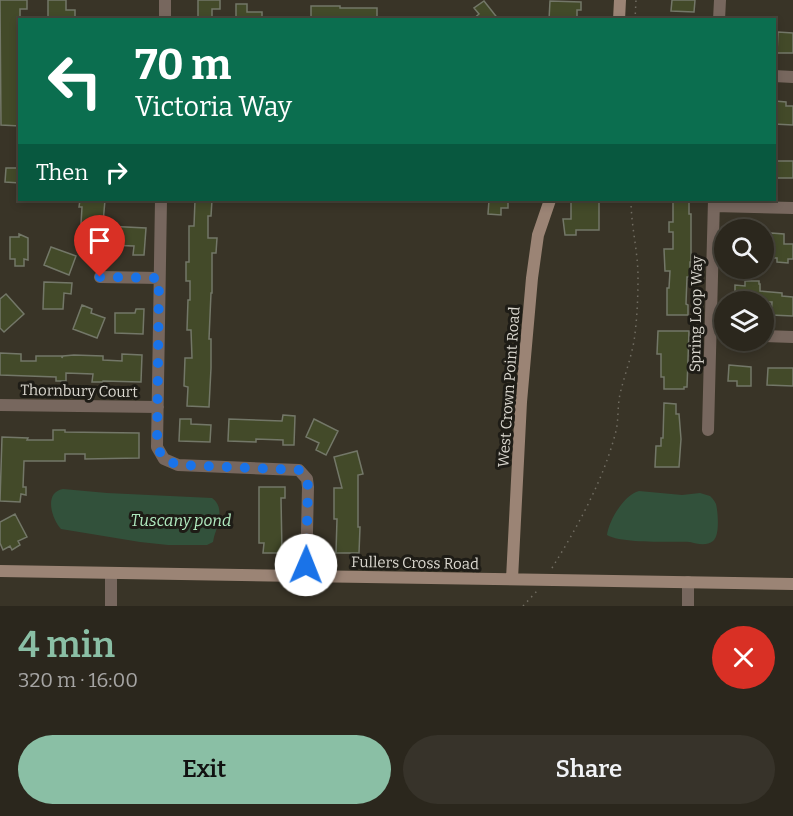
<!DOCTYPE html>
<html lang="en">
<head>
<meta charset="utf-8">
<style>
	:root { --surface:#2b271d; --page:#37332a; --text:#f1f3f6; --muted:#a6a5a4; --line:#47443b; --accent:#8abfa5 }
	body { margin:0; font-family:Bitter,serif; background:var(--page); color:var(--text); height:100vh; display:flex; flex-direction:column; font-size:22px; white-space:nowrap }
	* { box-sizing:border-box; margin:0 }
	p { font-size:20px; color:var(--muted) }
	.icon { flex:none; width:33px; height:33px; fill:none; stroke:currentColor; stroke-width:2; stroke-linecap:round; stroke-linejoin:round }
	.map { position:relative; height:606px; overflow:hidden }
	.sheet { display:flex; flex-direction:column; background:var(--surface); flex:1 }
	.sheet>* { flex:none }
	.top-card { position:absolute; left:18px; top:18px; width:758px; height:183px; border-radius:0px; box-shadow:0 3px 9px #0003,0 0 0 2px var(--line); background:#0b6e4f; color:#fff; overflow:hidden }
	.controls { position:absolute; left:714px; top:219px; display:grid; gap:12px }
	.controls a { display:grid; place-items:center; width:60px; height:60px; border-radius:50%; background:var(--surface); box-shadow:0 3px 9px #0003,0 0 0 2px var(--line); font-size:30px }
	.pin { position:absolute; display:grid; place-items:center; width:51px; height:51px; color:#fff; margin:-62px -26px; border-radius:50% 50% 50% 0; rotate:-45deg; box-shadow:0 0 6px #0007 }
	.pin .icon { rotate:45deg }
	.me { position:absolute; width:66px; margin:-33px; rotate:1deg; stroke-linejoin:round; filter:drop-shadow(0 0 4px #0008) }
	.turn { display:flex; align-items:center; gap:21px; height:126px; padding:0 18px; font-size:27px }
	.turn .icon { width:78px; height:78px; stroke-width:2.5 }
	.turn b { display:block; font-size:42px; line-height:51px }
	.then { display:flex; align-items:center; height:57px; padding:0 18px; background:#0003; gap:12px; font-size:22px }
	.round { display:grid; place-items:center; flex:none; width:63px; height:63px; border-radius:32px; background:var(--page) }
	.overview { display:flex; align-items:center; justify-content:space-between; height:102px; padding:0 18px }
	h1 { font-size:36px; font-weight:600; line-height:45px; color:var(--accent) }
	.cta { display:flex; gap:12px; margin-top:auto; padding:12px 18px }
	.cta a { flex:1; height:69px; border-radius:36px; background:var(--accent); color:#111; font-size:24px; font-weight:600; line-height:69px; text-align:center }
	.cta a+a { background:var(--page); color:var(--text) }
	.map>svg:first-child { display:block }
</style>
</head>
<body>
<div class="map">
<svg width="793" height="606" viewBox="0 0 793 606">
	<rect width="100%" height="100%" fill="#393427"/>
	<path fill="#32513b" d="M63 489 107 493 212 498C225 507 218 525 214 537L213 542 207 545H168L140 542 61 529C51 518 44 492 63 489Z
		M639 491 682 495 700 493 710 496C713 499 714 500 716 504 718 512 720 536 713 541 707 546 697 544 690 542 670 541 623 544 607 535 609 520 624 495 639 491Z"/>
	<path fill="#434a29" stroke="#737768" stroke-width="1.5" d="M0 0H27V9H20V126L1 125Z
		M48 0H66V10H75V20H48Z
		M198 0H220V9H212V20H198Z
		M672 0H695L694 12 671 11Z
		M484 1 499 20H472L479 14 474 8Z
		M550 1 581 2V10H577V20H549Z
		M236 4H247V12H262V20H236Z
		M311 6H340V8H377V20H311Z
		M778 32 793 33V53H777Z
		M775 101 786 102V106H793V125L774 124Z
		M774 161H793V178H774Z
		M6 168H20V183L5 182Z
		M80 200H105L103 223 106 224V226L146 228 144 255H133L134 246 106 245 105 249H95L96 241H80L82 207H79Z
		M195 200H212L211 216H208V238H217L216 253H212V293H211L209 339H211V368L209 407 187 406 188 387 184 386 185 358H192L191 330H187L188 300H190V281H186V262H189V226H194Z
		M489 200H508V208H501V215L488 214Z
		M571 200H599V230H576V235H565L563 219H571Z
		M673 200H689V214H691V262H690V277H687L686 304 688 305V315H667V288H669L670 271H665L664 249H673V232H669V222H673Z
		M771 233 784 234V244H793V259H788V263L777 262V258H771Z
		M19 234 28 238V260L24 259V266H15V259H10V237H19Z
		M51 247 76 256 69 275 44 265Z
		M745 281H759V284H760V291L782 293V296L793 297V316L771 315 772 302H735V285L745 286Z
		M44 282 72 283 71 294 64 293 63 309H43Z
		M6 294 24 314 4 332 0 328V299Z
		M82 305 92 309 91 313 105 318 97 338 73 329Z
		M136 309H144L143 334 115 333V313H135Z
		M658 331H689L687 387H684V389H664V377H661V354H657Z
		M0 353 21 354V361H36V356H62V358L63 356 74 355 103 356V360L122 361V354L142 355 141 382 103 381 102 382H92L93 374 66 373V381H56V377L0 375Z
		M729 365 751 367V386H737V381H728Z
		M768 368H793V386L767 385Z
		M664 403 676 404V414H679L681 439 679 467H655L656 446H661V438H663Z
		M283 415 295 416 294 445H283V440L256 439V442L228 441 229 419 282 421Z
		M180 419H191V424L211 425 210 442 179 441Z
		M314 419 338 431 326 455 316 450 319 443 306 437Z
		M53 430H65V432L139 433V458L85 459V454H65V461H24L23 487H26V495L21 494 20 502 0 501 2 437 28 438 27 440H53Z
		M357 451 363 474 358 475V527H360L359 553H336L337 519H334V488H342L334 457Z
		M259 487H285V498H281L282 553H263L264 543H259Z
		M15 514 27 537 18 541 20 545 12 550 10 546 3 550 0 543V522Z"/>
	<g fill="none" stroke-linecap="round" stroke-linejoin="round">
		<path stroke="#716d62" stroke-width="1.5" stroke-dasharray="1.5 4.5" stroke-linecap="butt" d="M635 20 636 0
			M552 568C578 526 604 479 616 431 619 418 617 404 621 390 625 374 631 358 634 341 637 321 638 298 638 277 638 251 631 226 631 200
			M523 606 537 591"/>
		<path stroke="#77675e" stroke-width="12" d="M165 20V0
			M719 20 720 0
			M774 76 793 77
			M161 200 157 447 164 459 178 465 299 470 307 479 308 487 306 577
			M714 206 793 208
			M100 277 159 278
			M764 336 793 337
			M0 405 158 407
			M708 430 714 200
			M111 606V573
			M688 606V582"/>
		<path stroke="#9b8475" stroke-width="12" d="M619 20 620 0
			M0 571 793 584
			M512 579 521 402 532 278 538 235 550 200"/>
	</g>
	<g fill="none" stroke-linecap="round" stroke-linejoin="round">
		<path stroke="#1a73e8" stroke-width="10" stroke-dasharray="0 18" d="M100 277 159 278 157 447 164 459 178 465 299 470 307 479 308 487 306 565"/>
	</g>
	<g text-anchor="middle" stroke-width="6" stroke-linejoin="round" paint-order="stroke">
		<g font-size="15" fill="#dbd8d0" stroke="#1e1c16">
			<text transform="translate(696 314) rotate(-89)" y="5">Spring Loop Way</text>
			<text transform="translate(509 387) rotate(-86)" y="5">West Crown Point Road</text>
			<text transform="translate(79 391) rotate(1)" y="5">Thornbury Court</text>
			<text transform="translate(415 563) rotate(1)" y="5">Fullers Cross Road</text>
		</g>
		<g font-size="16" font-style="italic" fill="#b0eabf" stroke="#1e1c16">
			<text x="181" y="526">Tuscany pond</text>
		</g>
	</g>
</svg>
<div class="controls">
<a><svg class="icon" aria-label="search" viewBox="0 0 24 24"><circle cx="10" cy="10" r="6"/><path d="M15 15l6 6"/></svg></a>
<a><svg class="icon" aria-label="layers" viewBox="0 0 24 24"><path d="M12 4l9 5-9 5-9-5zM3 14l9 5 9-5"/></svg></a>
</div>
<div class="pin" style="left:100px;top:277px;background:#d93025"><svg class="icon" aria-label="arrive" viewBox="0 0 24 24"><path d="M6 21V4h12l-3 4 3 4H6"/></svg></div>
<svg class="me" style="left:306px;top:565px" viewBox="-20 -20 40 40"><circle r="19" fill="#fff"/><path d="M0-13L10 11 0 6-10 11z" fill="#1a73e8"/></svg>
<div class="top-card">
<div class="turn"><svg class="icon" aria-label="left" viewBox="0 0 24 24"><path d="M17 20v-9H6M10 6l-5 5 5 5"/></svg><div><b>70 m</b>Victoria Way</div></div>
<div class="then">Then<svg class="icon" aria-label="right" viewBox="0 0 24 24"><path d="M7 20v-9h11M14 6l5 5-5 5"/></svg></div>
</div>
</div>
<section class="sheet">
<div class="overview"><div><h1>4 min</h1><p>320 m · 16:00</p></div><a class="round" style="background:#d93025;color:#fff"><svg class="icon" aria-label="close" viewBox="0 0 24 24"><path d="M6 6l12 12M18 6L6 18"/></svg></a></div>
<div class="cta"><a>Exit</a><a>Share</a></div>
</section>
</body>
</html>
